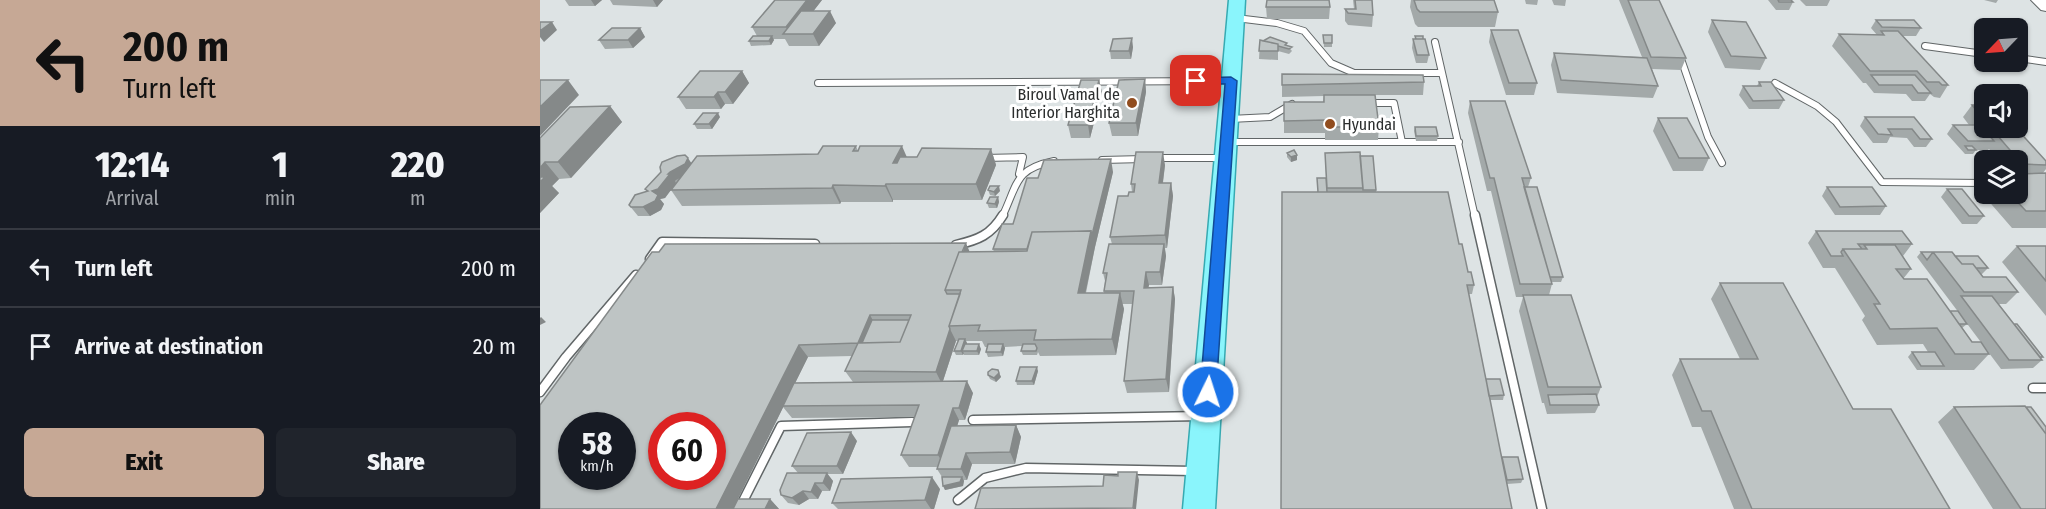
<!DOCTYPE html>
<html lang="en">
<head>
<meta charset="utf-8">
<style>
	:root { --surface:#171b24; --page:#20242c; --text:#f1f3f6; --muted:#9ea1a6; --line:#363941; --accent:#c6a895 }
	body { margin:0; font-family:"Fira Sans Condensed",sans-serif; background:var(--page); color:var(--text); height:100vh; display:flex; flex-direction:column; font-size:22px; white-space:nowrap }
	* { box-sizing:border-box; margin:0 }
	p { font-size:20px; color:var(--muted) }
	.icon { flex:none; width:33px; height:33px; fill:none; stroke:currentColor; stroke-width:2; stroke-linecap:round; stroke-linejoin:round }
	.map { position:relative; flex:1; overflow:hidden }
	.details { display:flex; flex-direction:column; background:var(--surface); width:540px }
	.details>* { flex:none }
	.top-card { background:#c6a895; color:#111; overflow:hidden }
	.needle { width:39px; rotate:245deg }
	.buttons { position:absolute; left:1434px; top:18px; display:grid; gap:12px }
	.buttons a { display:grid; place-items:center; width:54px; height:54px; border-radius:9px; background:var(--surface); box-shadow:0 2px 4px #0004; font-size:30px }
	.speed { position:absolute; left:18px; top:412px; display:flex; gap:12px; font-size:30px; font-weight:700; text-align:center }
	.speed>* { display:grid; place-content:center; width:78px; height:78px; border-radius:50%; background:var(--surface); box-shadow:0 2px 4px #0004; line-height:1 }
	.speed small { font-size:15px; font-weight:400 }
	.speed .limit { border:9px solid #d22; background:#fff; color:#111 }
	.pin { position:absolute; display:grid; place-items:center; width:51px; height:51px; color:#fff; margin:-26px; border-radius:12px; box-shadow:0 3px 9px #0006 }
	.me { position:absolute; width:66px; margin:-33px; rotate:4deg; stroke-linejoin:round; filter:drop-shadow(0 0 4px #0008) }
	.turn { display:flex; align-items:center; gap:21px; height:126px; padding:0 24px; font-size:27px }
	.turn .icon { width:78px; height:78px; stroke-width:2.5 }
	.turn b { display:block; font-size:42px; line-height:51px }
	.eta { display:flex; justify-content:space-evenly; align-items:center; height:102px; text-align:center }
	.eta b { font-size:36px; font-weight:800; line-height:42px }
	.primary-button { display:flex; gap:12px; margin-top:auto; padding:12px 24px }
	.primary-button a { flex:1; height:69px; border-radius:9px; background:var(--accent); color:#111; font-size:24px; font-weight:800; line-height:69px; text-align:center }
	.primary-button a+a { background:var(--page); color:var(--text) }
	ul { padding:0; list-style:none }
	li { display:flex; align-items:center; gap:18px; height:78px; padding:0 24px; border-top:2px solid var(--line) }
	li div { flex:1 }
	li b { display:block; font-size:22px }
	li em { font-style:normal }
	main { display:flex; flex:1; min-height:0 }
	.map>svg:first-child { display:block }
</style>
</head>
<body>
<main>
<section class="details">
<div class="top-card">
<div class="turn"><svg class="icon" aria-label="left" viewBox="0 0 24 24"><path d="M17 20v-9H6M10 6l-5 5 5 5"/></svg><div><b>200 m</b>Turn left</div></div>
</div>
<div class="eta">
<div><b>12:14</b><p>Arrival</p></div>
<div><b>1</b><p>min</p></div>
<div><b>220</b><p>m</p></div>
</div>
<ul>
<li><svg class="icon" aria-label="left" viewBox="0 0 24 24"><path d="M17 20v-9H6M10 6l-5 5 5 5"/></svg><div><b>Turn left</b></div><em>200 m</em></li>
<li><svg class="icon" aria-label="arrive" viewBox="0 0 24 24"><path d="M6 21V4h12l-3 4 3 4H6"/></svg><div><b>Arrive at destination</b></div><em>20 m</em></li>
</ul>
<div class="primary-button"><a>Exit</a><a>Share</a></div>
</section>
<div class="map">
<svg width="1506" height="509" viewBox="0 0 1506 509">
	<rect width="100%" height="100%" fill="#dde3e4"/>
	<g fill="none" stroke-linecap="round" stroke-linejoin="round">
		<g stroke="#616667" stroke-width="8">
			<path id="service-far1" d="M696 18 737 23 764 31 791 63 814 73H902
				M895 42 935 217
				M1385 46 1444 54
				M1140 56 1168 137 1182 163
				M1478 58 1506 62
				M278 83 691 81
				M1235 83 1277 106 1296 122 1342 182 1444 183
				M827 103H854L862 142
				M690 119 730 117 752 104
				M688 142H919
				M444 158 483 157 479 174
				M616 158H685
				M562 160 604 159
				M462 217C478 184 474 169 514 161"/>
		</g>
		<g stroke="#616667" stroke-width="11">
			<path id="service" d="M935 215 1002 509
				M416 245C438 240 451 235 463 215
				M110 259 122 242 275 244
				M1493 388H1506
				M0 392 26 357 96 275
				M433 420 662 416
				M418 500 445 478 486 468 654 471
				M199 509 241 426 372 422"/>
		</g>
		<g stroke="#616667" stroke-width="2">
			<path id="tertiary" d="M1491 0H1506V11L1501 10Z"/>
		</g>
		<g stroke="#36aab2" stroke-width="3">
			<path id="primary" d="M689 0H705L675 509H643Z"/>
		</g>
		<use href="#service-far1" stroke="#fff" stroke-width="6"/>
		<use href="#service" stroke="#fff" stroke-width="8"/>
		<use href="#tertiary" fill="#fff" fill-rule="evenodd"/>
		<use href="#primary" fill="#8af5fc" fill-rule="evenodd"/>
	</g>
	<path fill="#a3a9a9" fill-rule="evenodd" d="M25 0H62L55 6H29Z
		M70 0H123L117 7 73 5Z
		M235 0H282L273 11 296 23 279 46H249L245 39H233L234 40 231 45 211 46 209 41 217 36 212 27Z
		M813 0H832L833 15 832 27 808 25 805 21V9H814Z
		M871 0H954L958 12 955 27H878L875 24 870 7Z
		M985 0H998L997 5 986 4Z
		M1012 0H1026L1025 6 1014 5Z
		M1079 0H1119L1146 58 1141 70 1112 69 1118 86 1113 98 1017 93 1011 65 1014 53 1102 57Z
		M1228 0H1251L1253 2 1249 10H1236Z
		M1260 0H1290L1287 6H1266Z
		M1444 0H1458L1456 3Z
		M726 7H790L789 19H727Z
		M1172 20 1226 58 1220 70 1185 68 1168 32Z
		M1336 20 1381 28 1376 36H1363L1408 85 1400 98 1394 97 1390 94 1385 101H1372L1366 94 1334 93 1326 83H1323L1292 46 1299 34 1337 35 1331 28Z
		M100 28 105 37 93 48 65 49 59 40Z
		M951 30 997 83 994 95H966L949 42Z
		M783 35 792 43V47H784Z
		M875 36 889 55 887 63H876L872 48 873 39H875Z
		M720 40 747 45 752 51 749 54 738 51V60L719 59Z
		M593 47 591 59H571L570 51Z
		M1456 62H1466L1463 66 1457 65Z
		M202 71 209 83 193 104H185L181 109H146L138 97Z
		M742 74 884 82 883 95H835L839 127 838 140H785V133H744V102H783L784 96 742 97Z
		M605 79 606 92 598 136H572L569 123Z
		M559 80 562 92 550 138H531L528 125Z
		M1219 82 1244 100 1239 109H1209L1199 95 1203 86H1217Z
		M930 101 991 178 988 187 1023 277 1021 282H1012V284L1009 295 1061 387 1057 397 1059 405 1055 413 1007 414 1004 403H1002L979 311 983 297H976L951 191H947L928 113Z
		M1432 105H1444V128H1476L1506 161V169L1503 173H1506V228H1472L1439 190 1444 183V194H1478V160H1459L1449 149 1448 150H1436L1433 154H1425L1407 134 1413 125H1429L1423 117Z
		M70 106 82 122 31 178 19 179 12 186 19 193 0 213V138Z
		M180 117 172 129H157L154 124Z
		M1325 117H1374L1392 139 1386 147H1374L1367 138 1350 137 1347 143H1333L1320 126Z
		M1118 118 1169 158 1163 171H1133L1113 131Z
		M875 127 898 136 897 141H876L874 131Z
		M316 146 318 151 367 157H377L451 149 456 165 442 200H353V202H301L300 204 142 206 131 190 125 198 120 199 124 204 121 210 110 216H98L89 205 107 191 105 189 121 172 151 163 278 154Z
		M747 153 757 155V160L751 162 747 157Z
		M785 153 820 156 836 190V192L919 244 928 272 934 285 932 294H929L946 379 964 395 963 400H950L962 458 983 479 981 483 967 484 777 192 786 178Z
		M625 165 623 183H631L633 196 627 248H625L626 256 622 285H609L608 287H633L635 299 629 392 587 393 584 381 593 304H582L584 309 576 355 500 356 498 352 497 355H483L481 351 482 346 465 347V348L463 356 448 357 446 352 448 347H445L442 341H426L427 344 441 349 439 355H424V353L423 355H416L414 351 418 341H416L403 381 433 393 425 420H419L417 426 476 425 481 437 475 464H432L427 480H424L423 486 405 490 402 477 397 469 398 467H369L361 455 375 417 252 418 243 407 198 499H230L239 509H193L0 405 430 252H454L453 249 473 224 498 178 573 172 555 247 546 293H564L565 281 563 273 572 244 570 237 588 196 592 192 591 184ZM312 356 305 371 313 382 255 383 268 357Z
		M1287 187 1346 206 1340 215H1295L1282 196Z
		M1407 189 1444 216 1437 224H1422L1401 197Z
		M448 190 460 191 455 196 450 195Z
		M458 197 459 202 457 208H449L447 203Z
		M1276 231 1372 244 1363 256 1371 269 1363 279 1427 324 1422 328 1432 342 1449 354 1434 370H1377L1368 357 1372 352H1388L1383 344 1337 345 1322 320 1325 316 1295 268H1283L1268 243Z
		M1477 246H1506V316L1462 262Z
		M1381 252H1393L1415 256 1448 268 1441 275 1443 277 1478 292 1466 304H1459L1474 324 1503 357 1501 358 1502 360 1493 368 1461 369 1377 257Z
		M1180 283 1313 409 1410 509H1194L1161 427H1152L1132 375 1140 359H1200L1171 299Z
		M458 370 461 377 456 382 450 379 448 375Z
		M498 371 494 385H477L476 381Z
		M1414 407 1506 509H1453L1398 422Z
		M317 441 303 474H287L293 481 290 491H282L278 499H269L259 505 248 503 241 495 258 473 252 466Z
		M400 489 394 509H298L292 503Z"/>
	<path fill="#858989" d="M51 0H62L55 6Z
		M113 0H123L117 7Z
		M267 0H282L256 34H249L246 27Z
		M290 11 296 23 279 46 273 34Z
		M12 22 17 30 4 42 0 37V31Z
		M100 28 105 37 93 48 88 40Z
		M232 36 234 40 231 45 229 41Z
		M592 38 593 47 591 59 589 51Z
		M202 71 209 83 193 104 185 92Z
		M605 79 606 92 598 136 596 123Z
		M28 80 39 95 0 136V107Z
		M559 80 562 92 550 138 548 125Z
		M178 92 185 104 181 109 174 97Z
		M70 106 82 122 31 178 18 162Z
		M178 113 180 117 172 129 169 124Z
		M362 146 369 162 353 163Z
		M451 149 456 165 442 200 436 184Z
		M623 152 625 165 621 196 619 183Z
		M757 155V160L751 162V157Z
		M148 158 154 167 151 173 136 180 135 181 136 183 125 198 120 199 124 204 121 210 110 216 103 207 112 191 130 172Z
		M571 159 573 172 555 247 552 235Z
		M5 162 19 179 12 186 19 193 0 213V168Z
		M631 183 633 196 627 248 625 235Z
		M346 184 353 200V202L345 186Z
		M293 185 301 202 300 204 292 188Z
		M459 186 460 191 455 196 454 192Z
		M458 197 459 202 457 208 455 204Z
		M551 231 555 247 542 309 538 293Z
		M426 243 431 255 408 290Z
		M624 244 626 256 622 285 620 272Z
		M606 272 609 285 606 300 604 288Z
		M633 287 635 299 629 392 626 379Z
		M580 293 584 309 576 355 572 339Z
		M330 315 337 328 329 346 318 343Z
		M1 317 6 322 0 325V318Z
		M410 329 416 341 402 384 396 372Z
		M425 339 427 343 424 351H422L424 353 423 355 421 351Z
		M439 344 441 349 439 355 437 351Z
		M463 344 465 348 463 356 461 352Z
		M259 345 268 357 193 509H176Z
		M497 367 498 371 494 385 492 381Z
		M459 373 461 377 456 382 454 378Z
		M427 381 433 393 425 420 419 408Z
		M413 408 419 420 405 467 398 455Z
		M476 425 481 437 475 464 470 452Z
		M311 432 317 441 303 474 297 466Z
		M426 453 432 464 427 480 421 469Z
		M597 472 599 480 596 509H593Z
		M287 473 293 481 290 491 283 483Z
		M392 477 400 489 394 509H391L385 500Z
		M422 477 424 481 423 486 405 490 403 486Z
		M275 483 282 491 278 499 271 492Z
		M263 491 269 499 259 505 252 498Z
		M230 499 239 509H225Z"/>
	<path fill="#bec4c4" stroke="#858989" stroke-width="1.5" fill-rule="evenodd" d="M235 0H267L246 27H212Z
		M727 0H789L790 7H726Z
		M815 0H832L833 15 808 13 805 9H816Z
		M874 0H954L958 12H880L877 9Z
		M1088 0H1119L1146 58 1111 57Z
		M1238 0H1251L1253 2H1239Z
		M261 11H290L273 34H243Z
		M1172 20 1206 22 1226 58 1191 56Z
		M1336 20H1374L1381 28 1342 27Z
		M0 22H12L0 31Z
		M72 28H100L88 40H59Z
		M951 30H978L997 83H969Z
		M1341 31H1358L1408 85H1402L1399 82H1387L1377 71H1330L1299 34 1344 35Z
		M783 35H792V43H784Z
		M213 36H232L229 41H209Z
		M875 36H883V39H876Z
		M730 37 747 43 745 45 752 47 749 49 738 46V44L723 41Z
		M592 38 589 51H570L573 39Z
		M873 39H885L889 55H877Z
		M720 40 738 44V51H719Z
		M1014 53 1107 58 1118 86 1021 80Z
		M160 71H202L185 92H178L174 97H138Z
		M742 74 883 75 884 82 742 85Z
		M1331 75H1375L1391 93H1378L1372 85H1339Z
		M605 79 596 123H569L579 80Z
		M0 80H28L0 107Z
		M541 80H559L548 125H528Z
		M1219 82H1231L1244 100 1213 101 1203 86H1221Z
		M784 95H835L839 127H786L785 120 744 121V102H784Z
		M930 101H965L991 178H982L1012 284H980L954 178H950Z
		M1432 105H1444V120Z
		M70 106 18 162H5L0 168V138L30 107Z
		M163 113H178L169 124H154Z
		M1325 117H1374L1392 139H1380L1372 129H1348L1352 135 1338 134Z
		M1118 118H1147L1169 158H1139Z
		M1413 125H1440L1454 141H1428Z
		M875 127H896L898 136H876Z
		M1451 128H1476L1506 161V165L1482 164Z
		M283 146H316L313 151H318L320 146H362L353 163H357L360 157H377L382 148 451 149 436 184H346L345 186 293 185 292 188 131 190 157 156 278 154Z
		M1425 146H1432L1436 150H1428Z
		M754 150 757 155 751 157 747 153Z
		M596 152H623L619 183H631L625 235 570 237 578 196H588L589 192H594L595 184H591Z
		M820 152 823 188H787L785 153Z
		M145 155 148 158 145 164 130 172 128 174H130L118 189 112 191 118 195 115 201 103 207H91L89 205 95 195 108 191 105 189 121 172 120 167 122 162 137 156Z
		M820 156H833L836 190H823Z
		M571 159 552 235 551 231 492 232 487 249H453L462 224H473L487 178H498L504 160Z
		M1506 173V211H1486L1470 194H1478V174Z
		M0 177H5L0 182Z
		M777 178H786L787 192H778Z
		M450 186H459L454 192 448 190Z
		M984 187H997L1023 277H1010Z
		M1287 187H1332L1346 206 1300 207Z
		M1407 189H1422L1444 216H1429Z
		M742 192H908L919 244H922L928 272H931L934 285H927L972 509H741Z
		M450 197H458L455 204 447 203Z
		M551 231 538 293H580L572 339 494 340 496 330 438 331 440 325 409 326 421 290H405L419 252 487 251 492 232Z
		M1276 231H1362L1372 244H1318L1322 249H1303L1301 252 1303 256H1291Z
		M426 243 422 252H419L405 290 407 294H420L409 326 410 329 396 372 305 371 318 343 259 345 176 509H0V405L112 252H119L125 244ZM330 315H371L360 342 318 343ZM32 426H82V477H32ZM122 426H172V477H122Z
		M569 244H624L620 272H606L604 288 633 287 626 379 584 381 594 291H564L567 273H563Z
		M1324 245H1355L1371 269H1356L1364 279H1387L1432 342H1441L1449 354H1415L1397 328 1350 329 1334 304H1340L1303 249H1327Z
		M1477 246H1506V281Z
		M1381 252H1393L1387 260Z
		M1393 252H1412L1422 264H1433L1443 277H1466L1478 292H1424Z
		M1415 256H1438L1448 268H1436L1433 264H1422Z
		M1180 283H1243L1313 409H1351L1410 509H1212L1171 411H1162L1140 359H1218Z
		M983 295H1031L1061 387H1008Z
		M1421 296H1452L1502 360H1469Z
		M1410 311H1418L1427 324H1419Z
		M332 320H369L360 342 322 343Z
		M1474 324H1477L1503 357H1500Z
		M419 339H425L421 351H414Z
		M425 344H439L437 351H422Z
		M448 344H463L461 352H446Z
		M483 344H495L497 348 496 351H481Z
		M1372 352H1395L1404 366H1381Z
		M480 367H497L492 381H476Z
		M452 369 458 370 459 373 454 378 448 375V372Z
		M946 379H960L964 395 949 396Z
		M427 381 419 408H413L398 455H361L379 405 243 406 254 383Z
		M1056 394 1059 405H1010L1008 395Z
		M1485 406 1506 434V509H1481L1414 407Z
		M1486 407H1491L1506 427V434Z
		M476 425 470 452 426 453 421 469H397L411 426Z
		M311 432 297 466H252L267 433Z
		M962 457H978L983 479 967 480Z
		M578 472H597L593 508 435 509 441 488 563 486 564 475 578 476Z
		M247 473H287L283 483H275L271 492 263 491 252 498 241 495 240 490Z
		M392 477 385 500 292 503 301 479Z
		M402 477H422L420 482 403 486Z
		M198 499H230L225 509H193Z"/>
	<path fill="#1a73e8" stroke="#114b97" stroke-width="1.5" d="M691 77 697 81 676 392 674 397 668 399 662 397 660 392 685 84H656L650 81 656 78Z"/>
	<g fill="#914d1f" stroke="#fff" stroke-width="2">
		<circle cx="592" cy="103" r="6"/>
		<circle cx="790" cy="124" r="6"/>
	</g>
	<g text-anchor="middle" stroke-width="6" stroke-linejoin="round" paint-order="stroke">
		<g font-size="16" fill="#2b2d2d" stroke="#fff" text-anchor="end">
			<text x="580" y="100">Biroul Vamal de<tspan x="580" dy="18">Interior Harghita</tspan></text>
			<text x="802" y="130" text-anchor="start">Hyundai</text>
		</g>
	</g>
</svg>
<div class="buttons">
<a><svg class="needle" viewBox="-14 -14 28 28"><path d="M0-13l5 13h-10z" fill="#e53935"/><path d="M0 13l5-13h-10z" fill="#9ea1a6"/></svg></a>
<a><svg class="icon" aria-label="sound" viewBox="0 0 24 24"><path d="M4 9h4l5-4v14l-5-4H4zM17 9q2 3 0 6"/></svg></a>
<a><svg class="icon" aria-label="layers" viewBox="0 0 24 24"><path d="M12 4l9 5-9 5-9-5zM3 14l9 5 9-5"/></svg></a>
</div>
<div class="speed"><div>58<small>km/h</small></div><div class="limit">60</div></div>
<div class="pin" style="left:656px;top:81px;background:#d93025"><svg class="icon" aria-label="arrive" viewBox="0 0 24 24"><path d="M6 21V4h12l-3 4 3 4H6"/></svg></div>
<svg class="me" style="left:668px;top:392px" viewBox="-20 -20 40 40"><circle r="17" fill="#1a73e8" stroke="#fff" stroke-width="3"/><path d="M0-11L8 9 0 5-8 9z" fill="#fff"/></svg>
</div>
</main>
</body>
</html>
